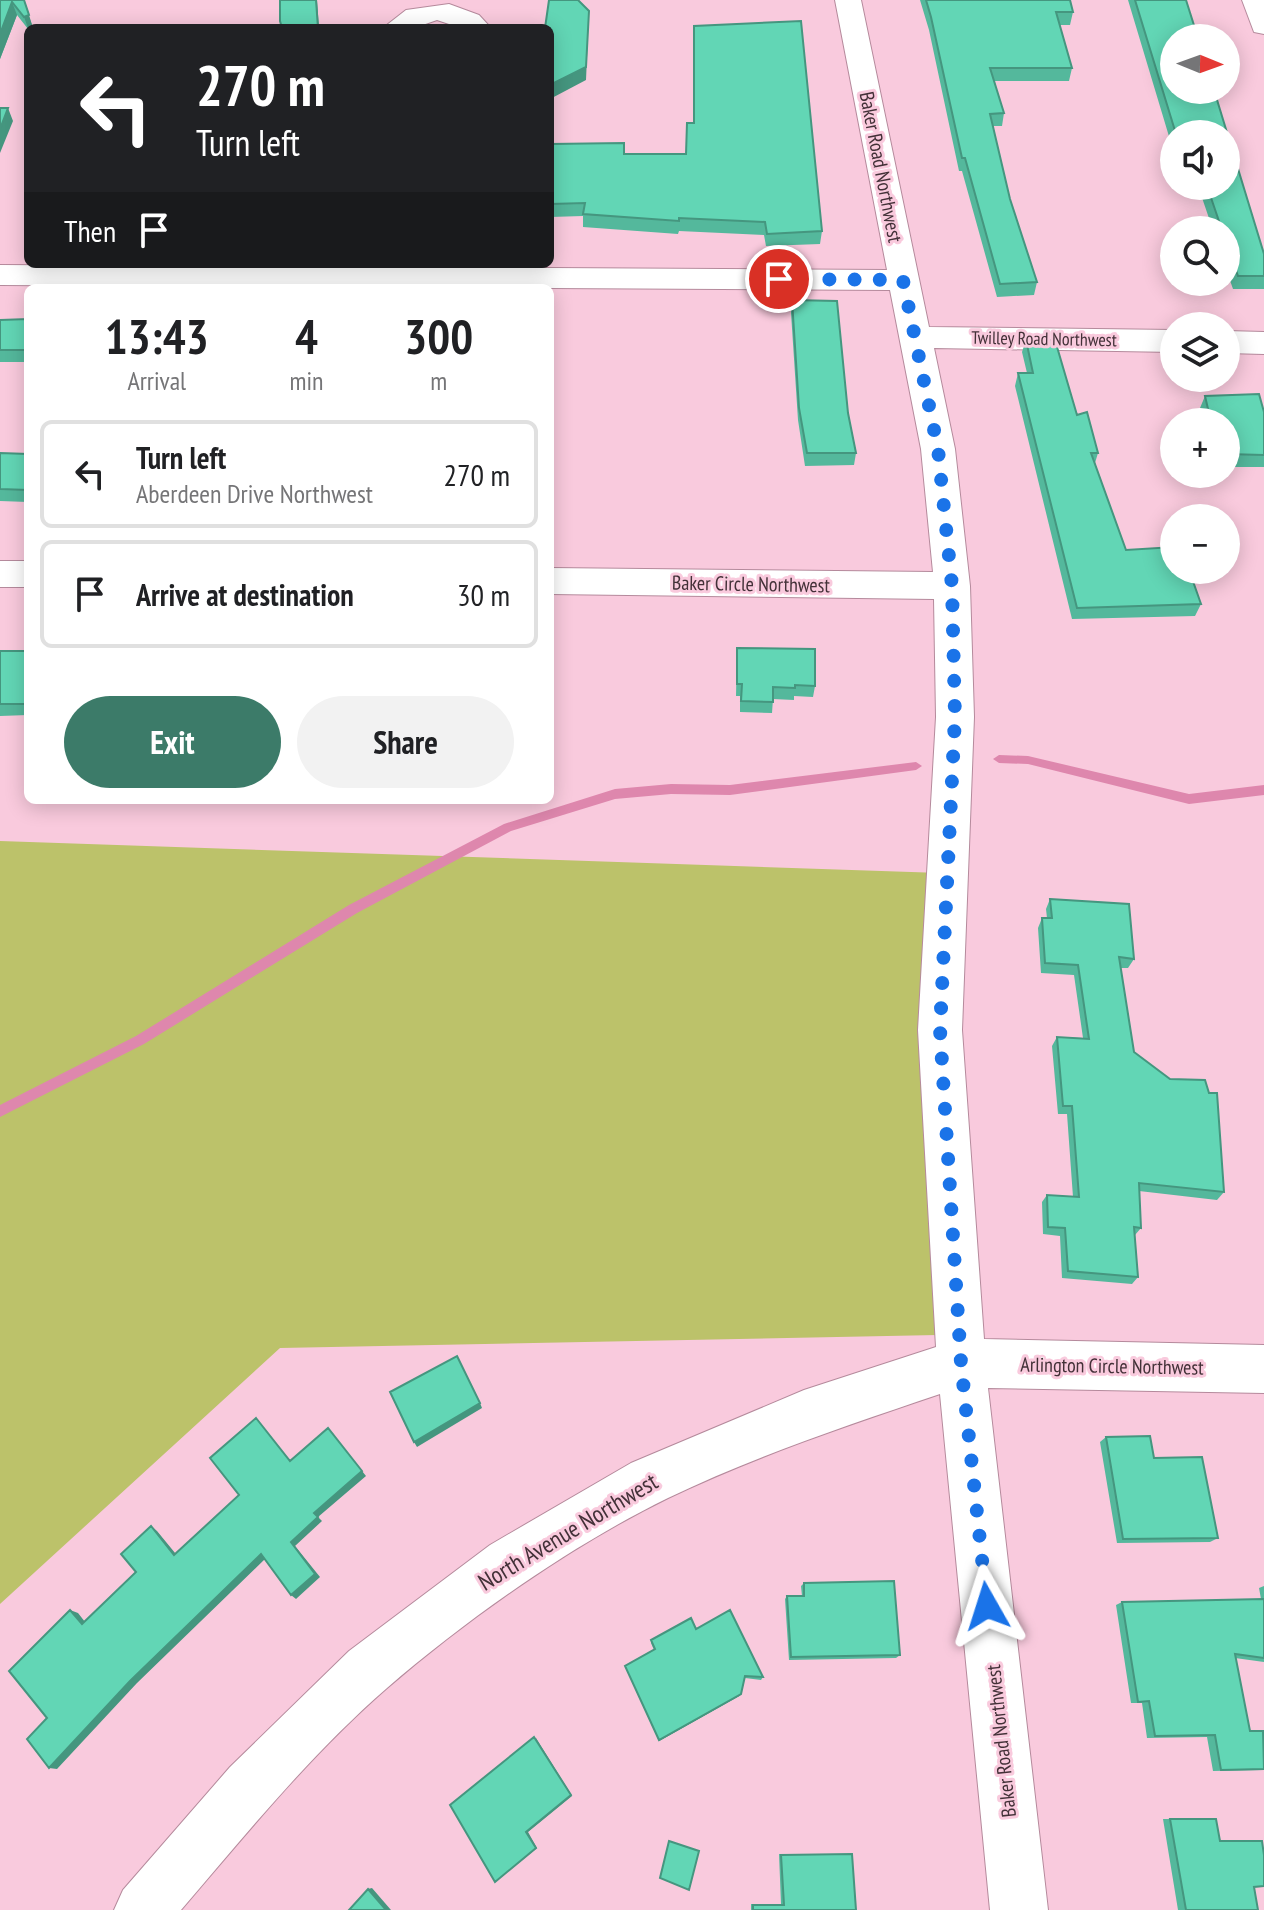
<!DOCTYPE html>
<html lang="en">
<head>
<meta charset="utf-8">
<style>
	:root { --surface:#fff; --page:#f2f2f2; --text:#202124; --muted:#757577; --line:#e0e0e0; --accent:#3c7b69 }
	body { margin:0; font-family:"PT Sans Narrow",sans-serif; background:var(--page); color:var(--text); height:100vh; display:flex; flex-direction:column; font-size:30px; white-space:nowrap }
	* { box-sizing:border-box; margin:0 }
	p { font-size:26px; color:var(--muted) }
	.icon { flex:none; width:44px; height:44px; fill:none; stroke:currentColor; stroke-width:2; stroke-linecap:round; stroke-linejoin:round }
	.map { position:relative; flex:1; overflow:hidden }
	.drawer { position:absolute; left:24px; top:284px; width:530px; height:520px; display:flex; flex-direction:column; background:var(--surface); border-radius:12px; box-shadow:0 4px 20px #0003 }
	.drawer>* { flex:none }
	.top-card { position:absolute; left:24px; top:24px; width:530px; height:244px; border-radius:12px; box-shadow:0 4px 20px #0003; background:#202124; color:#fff; overflow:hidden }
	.needle { width:52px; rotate:91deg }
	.tools { position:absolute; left:1160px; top:24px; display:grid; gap:16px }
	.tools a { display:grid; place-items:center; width:80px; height:80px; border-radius:50%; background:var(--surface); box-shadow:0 4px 20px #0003; font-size:40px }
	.pin { position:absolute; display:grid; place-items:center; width:68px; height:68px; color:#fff; margin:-34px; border:4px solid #fff; border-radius:50%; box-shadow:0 2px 8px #0007 }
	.me { position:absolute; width:88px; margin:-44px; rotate:354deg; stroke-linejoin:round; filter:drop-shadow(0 0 6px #0008) }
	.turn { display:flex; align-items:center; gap:28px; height:168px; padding:0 40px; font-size:36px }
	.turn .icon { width:104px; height:104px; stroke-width:2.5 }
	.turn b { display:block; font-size:56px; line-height:68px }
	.then { display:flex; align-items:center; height:76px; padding:0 40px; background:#0003; gap:16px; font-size:30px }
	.eta { display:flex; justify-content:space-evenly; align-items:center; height:136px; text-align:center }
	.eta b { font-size:48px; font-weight:600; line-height:56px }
	.cta { display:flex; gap:16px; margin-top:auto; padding:16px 40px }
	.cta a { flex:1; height:92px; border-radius:48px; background:var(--accent); color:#fff; font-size:32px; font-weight:600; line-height:92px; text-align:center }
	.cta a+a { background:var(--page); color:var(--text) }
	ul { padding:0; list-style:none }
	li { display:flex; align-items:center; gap:24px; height:108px; margin:0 16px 12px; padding:0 24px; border:4px solid var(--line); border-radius:12px }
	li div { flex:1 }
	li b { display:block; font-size:30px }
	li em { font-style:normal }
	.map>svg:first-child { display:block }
</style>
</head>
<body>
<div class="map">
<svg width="1264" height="1910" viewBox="0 0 1264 1910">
	<rect width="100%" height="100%" fill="#f9cadd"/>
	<path fill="#bcc26a" d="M0 841 941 873 937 1335 280 1348 0 1604Z"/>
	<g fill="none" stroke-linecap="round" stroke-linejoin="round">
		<path fill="#de87ad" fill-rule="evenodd" d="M999 755 1028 756 1189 794 1264 785V795L1189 804 1028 764 999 763 993 759Z
			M916 762 922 766 916 770 730 795 671 794 615 799 511 831 357 913 144 1044 0 1117V1105L136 1036 349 905 504 824 615 789 671 784 730 785Z"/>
		<g stroke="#b58a9c" stroke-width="2">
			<path id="minor" d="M835 0H861L929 327 1174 330V352L934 348 955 449 970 586 974 717 962 1030 984 1339 1264 1345V1393L988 1388 1048 1910H990L940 1394C848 1425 756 1456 668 1498 572 1545 468 1618 387 1688 311 1754 246 1834 181 1910H114L123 1890 230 1767 349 1651 490 1545 631 1463 804 1390 936 1347 918 1030 936 717 934 599 550 594V568L933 572 921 449 890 290 0 285V265L887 270Z
				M1242 0H1264V34L1254 32Z
				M449 4 479 15 491 28H461L437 20 414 28H383L406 10Z
				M1226 331 1264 332V354L1226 353Z
				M0 561H28V587H0Z"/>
		</g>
		<use href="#minor" fill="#fff" fill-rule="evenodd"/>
	</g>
	<path fill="#54b89c" d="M0 0H23L33 28H28V29L17 15 0 59Z
		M920 0H1070L1073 12 1070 25H1060L1072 68 1069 81H994L1004 113 1002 126H993L1010 199 1037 282 1034 295 997 297 962 171H959L929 30Z
		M1128 0H1186L1264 254V289H1233L1226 269V230H1213L1198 186H1226V134H1174V153Z
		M550 144 624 154H686L822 231 820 244 766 246 764 235 679 231 678 234 583 227V216L550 217Z
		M792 300 848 413 856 453 854 465 805 466 798 420 791 313Z
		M28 319V362H0V320Z
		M1026 340 1077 415 1098 453 1095 463 1126 550 1201 604 1195 616 1072 619 1015 386 1018 373H1027L1022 352Z
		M1205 396 1264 412V467H1226V422H1203L1200 408Z
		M0 453 28 454V502L0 501Z
		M737 648 815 686 813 697 794 696V700L773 699 772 713 740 712V696H736Z
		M0 651H28V715L0 716Z
		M1050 899 1134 959 1128 968H1120L1134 1052 1224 1192 1217 1200 1139 1191 1141 1228 1135 1235 1138 1277 1132 1284 1062 1278 1060 1236 1043 1234 1042 1202 1047 1195 1073 1197 1067 1114H1058L1052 1046 1057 1037 1083 1038 1074 975 1041 973 1038 928 1042 918H1047L1046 909Z
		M1106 1437 1154 1458 1218 1538 1210 1542 1117 1543 1100 1442Z
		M804 1583 900 1655 896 1658 789 1660 785 1599 787 1596H802L801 1586Z
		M1264 1586V1662L1235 1658 1250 1731 1264 1770 1213 1771 1207 1737 1147 1738 1142 1703H1131L1116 1605 1122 1602 1261 1599 1259 1588Z
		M696 1629 763 1677 761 1680 745 1678 739 1696 659 1741 625 1666 654 1650 651 1643V1640Z
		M1163 1819H1216L1220 1841 1254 1887 1258 1910H1178Z
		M779 1854H852L856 1910H751V1904H781Z"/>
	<path fill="#45967f" d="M316 0H317L319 28H318Z
		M12 2 17 15 0 59V34Z
		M589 11 586 80 550 99V85Z
		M29 15 33 28H28L24 17Z
		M8 108 13 121 0 153V129Z
		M480 1403 482 1408 417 1447 414 1442Z
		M362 1471 366 1476 318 1517 314 1513Z
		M318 1517 322 1521 295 1546 320 1577 296 1599 291 1595V1542Z
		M151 1526 157 1531 180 1559 174 1555Z
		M261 1554 266 1558 137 1683 57 1769 49 1768 130 1681Z
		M70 1610 78 1613 89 1627 82 1624Z
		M741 1694 739 1696 659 1741V1740Z
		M536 1738 572 1796 528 1832 537 1848 495 1882Z
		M372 1888 391 1910H386L368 1889Z"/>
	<path fill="#62d6b5" stroke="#45967f" stroke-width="2" d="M0 0H24L29 15 24 17 12 2 0 34Z
		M280 0H316L318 28H282L280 21Z
		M549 0H578L589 11 586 67 550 85V28H545Z
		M926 0H1070L1073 12H1056L1072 68H990L1004 113 990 114 1010 199 1037 282 1000 284 965 158H962L931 17Z
		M1135 0H1186L1198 38H1174V90H1214L1264 254V276H1238L1226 242V230H1222L1207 186H1226V134H1176Z
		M801 21 822 231 767 234 765 222 679 218V221L583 214 585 203 550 204V144L624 143V154H686L687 123H694V26Z
		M0 108H8L0 129Z
		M792 300 837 301 848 413 856 453H807L799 408Z
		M28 319V350H0V320Z
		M1026 340H1055L1077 415 1087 412 1098 453H1091L1126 550 1174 547V570H1189L1201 604 1077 608 1018 373H1033Z
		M1259 394 1264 412V455L1226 454V422H1211L1205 396Z
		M0 453 28 454V490L0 489Z
		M737 648 815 649V686L795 685V688L773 687V702L741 701 742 684H737Z
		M0 651H28V704H0Z
		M1050 899 1129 904 1134 959 1119 957 1134 1052 1170 1079 1205 1080 1209 1093H1217L1224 1192 1139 1183 1141 1228 1134 1227 1138 1277 1068 1271 1065 1228 1048 1227 1047 1195 1079 1197 1072 1106H1063L1057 1037 1089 1039 1078 965 1045 963 1042 918H1052Z
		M457 1356 480 1403 414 1442 390 1392Z
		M256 1418 290 1461 328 1428 362 1471 314 1513 318 1517 291 1542 315 1574 291 1595 261 1554 130 1681 49 1768 27 1739 47 1718 9 1671 70 1610 82 1624 136 1572 121 1554 151 1526 174 1555 239 1495 210 1458Z
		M1150 1436 1154 1458 1202 1457 1218 1538 1123 1539 1106 1437Z
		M894 1581 900 1655 791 1657 787 1596H804V1583Z
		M1264 1599V1658L1235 1654 1250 1731H1263L1264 1769 1221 1770 1215 1735 1155 1736 1149 1701 1138 1702 1122 1602Z
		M730 1610 763 1677 745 1676 741 1694 659 1740 625 1666 655 1649 651 1640 691 1618 696 1629Z
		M534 1737 571 1795 526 1832 536 1848 495 1882 450 1805Z
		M1170 1819H1216L1220 1841H1262L1264 1855V1886L1254 1887 1258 1910H1186Z
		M669 1841 699 1851 689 1890 660 1878Z
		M852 1854 856 1910H753V1905H784L781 1855Z
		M368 1889 386 1910H349Z"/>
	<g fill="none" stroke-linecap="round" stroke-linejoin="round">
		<path stroke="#1a73e8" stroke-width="14" stroke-dasharray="0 25.2" d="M779 279 903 280 938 449 952 586 955 717 940 1030 961 1363 987 1606"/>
	</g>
	<g text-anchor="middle" stroke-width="6" stroke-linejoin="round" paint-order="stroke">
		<g font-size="18" fill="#433138" stroke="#f9cadd">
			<text transform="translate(1044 339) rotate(1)" y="6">Twilley Road Northwest</text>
		</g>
		<g font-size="20" fill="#433138" stroke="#f9cadd">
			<text transform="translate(881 167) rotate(79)" y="7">Baker Road Northwest</text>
			<text transform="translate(751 584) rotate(1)" y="7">Baker Circle Northwest</text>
			<text transform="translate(1112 1366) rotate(1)" y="7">Arlington Circle Northwest</text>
			<text transform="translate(1001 1741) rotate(-96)" y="7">Baker Road Northwest</text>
		</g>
		<g font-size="24" fill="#433138" stroke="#f9cadd">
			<text transform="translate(568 1532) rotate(-31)" y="8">North Avenue Northwest</text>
		</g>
	</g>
</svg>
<div class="tools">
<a><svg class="needle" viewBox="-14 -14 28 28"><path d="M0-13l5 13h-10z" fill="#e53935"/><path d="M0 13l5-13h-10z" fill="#757577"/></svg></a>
<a><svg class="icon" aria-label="sound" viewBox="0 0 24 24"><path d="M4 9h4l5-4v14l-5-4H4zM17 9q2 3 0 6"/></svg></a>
<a><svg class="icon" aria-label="search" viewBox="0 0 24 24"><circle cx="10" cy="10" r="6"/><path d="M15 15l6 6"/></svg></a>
<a><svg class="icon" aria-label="layers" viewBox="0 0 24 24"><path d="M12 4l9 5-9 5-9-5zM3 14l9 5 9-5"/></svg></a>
<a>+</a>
<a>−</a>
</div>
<div class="pin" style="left:779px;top:279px;background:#d93025"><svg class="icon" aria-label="arrive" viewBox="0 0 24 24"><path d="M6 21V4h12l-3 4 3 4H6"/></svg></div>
<svg class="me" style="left:987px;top:1606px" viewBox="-20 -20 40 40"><path d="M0-17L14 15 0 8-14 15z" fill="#1a73e8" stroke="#fff" stroke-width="4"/></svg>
<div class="top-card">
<div class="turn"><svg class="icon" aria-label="left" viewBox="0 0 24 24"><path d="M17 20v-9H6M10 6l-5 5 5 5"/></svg><div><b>270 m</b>Turn left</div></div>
<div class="then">Then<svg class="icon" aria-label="arrive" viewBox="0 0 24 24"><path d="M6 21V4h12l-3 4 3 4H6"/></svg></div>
</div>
<section class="drawer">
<div class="eta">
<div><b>13:43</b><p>Arrival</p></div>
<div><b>4</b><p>min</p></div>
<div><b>300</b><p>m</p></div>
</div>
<ul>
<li><svg class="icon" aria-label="left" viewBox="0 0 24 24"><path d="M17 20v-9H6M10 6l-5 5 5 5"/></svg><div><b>Turn left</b><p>Aberdeen Drive Northwest</p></div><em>270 m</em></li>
<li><svg class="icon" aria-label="arrive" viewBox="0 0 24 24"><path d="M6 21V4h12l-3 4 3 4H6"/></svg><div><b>Arrive at destination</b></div><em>30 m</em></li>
</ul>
<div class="cta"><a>Exit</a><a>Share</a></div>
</section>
</div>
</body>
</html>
